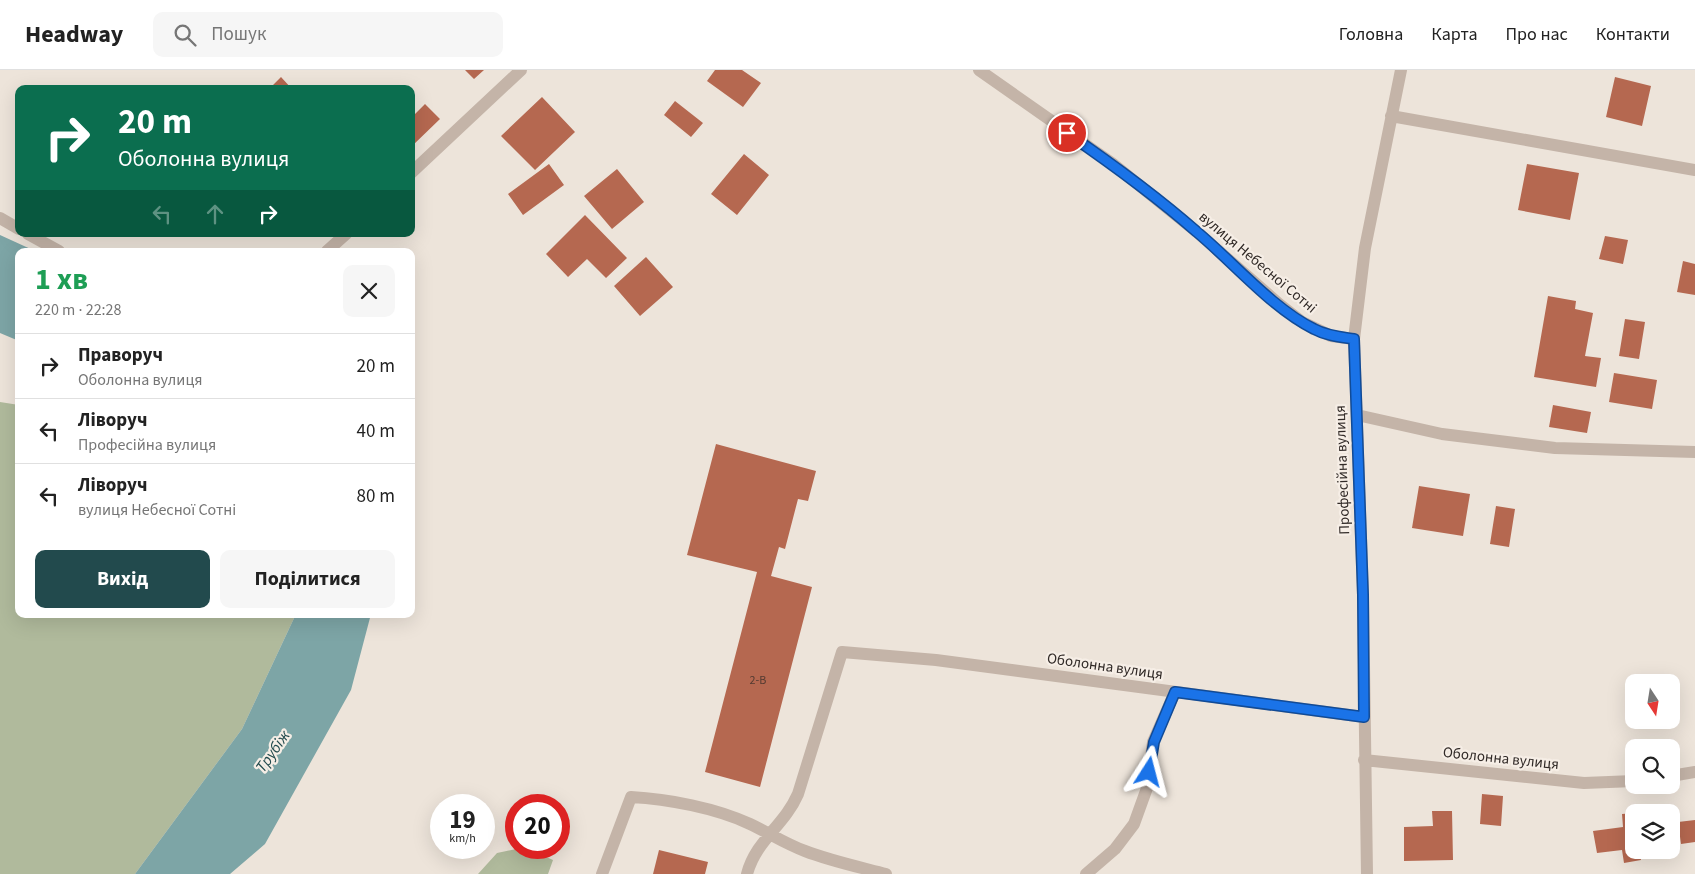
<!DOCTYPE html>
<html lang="uk">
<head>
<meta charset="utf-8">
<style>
	:root { --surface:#fff; --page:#f6f6f6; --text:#222; --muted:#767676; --line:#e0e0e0; --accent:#224a4d }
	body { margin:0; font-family:"Source Sans 3",sans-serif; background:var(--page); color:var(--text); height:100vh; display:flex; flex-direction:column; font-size:19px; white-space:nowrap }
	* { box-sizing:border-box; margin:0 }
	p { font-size:16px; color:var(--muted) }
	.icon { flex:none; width:28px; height:28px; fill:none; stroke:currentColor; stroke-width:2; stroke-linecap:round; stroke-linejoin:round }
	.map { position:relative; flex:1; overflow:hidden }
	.details { position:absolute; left:15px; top:178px; width:400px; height:370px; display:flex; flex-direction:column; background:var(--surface); border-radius:10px; box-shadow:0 5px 20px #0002 }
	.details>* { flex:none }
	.hud { position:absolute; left:15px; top:15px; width:400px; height:152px; border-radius:10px; box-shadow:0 5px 20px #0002; background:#0b6e4f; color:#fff; overflow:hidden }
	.needle { width:32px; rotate:168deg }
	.fabs { position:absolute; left:1625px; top:604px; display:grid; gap:10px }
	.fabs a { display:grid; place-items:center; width:55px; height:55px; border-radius:10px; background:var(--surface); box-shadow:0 5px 20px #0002; font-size:25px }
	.speed { position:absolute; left:430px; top:724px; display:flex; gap:10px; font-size:25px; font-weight:700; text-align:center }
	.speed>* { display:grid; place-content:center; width:65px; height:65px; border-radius:50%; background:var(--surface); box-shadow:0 5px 20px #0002; line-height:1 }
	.speed small { font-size:12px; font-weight:400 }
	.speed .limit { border:8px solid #d22; background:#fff; color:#111 }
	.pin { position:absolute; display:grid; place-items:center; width:42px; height:42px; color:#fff; margin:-21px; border:2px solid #fff; border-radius:50%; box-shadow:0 1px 5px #0007 }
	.me { position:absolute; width:55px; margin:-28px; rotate:9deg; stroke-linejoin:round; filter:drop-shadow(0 0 4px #0008) }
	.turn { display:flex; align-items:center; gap:18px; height:105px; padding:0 20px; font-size:22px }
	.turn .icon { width:65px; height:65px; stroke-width:2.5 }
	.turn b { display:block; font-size:35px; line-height:42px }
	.lanes { display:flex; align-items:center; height:48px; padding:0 20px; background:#0003; justify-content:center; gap:25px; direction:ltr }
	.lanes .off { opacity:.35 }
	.round { display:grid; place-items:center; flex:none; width:52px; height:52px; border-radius:10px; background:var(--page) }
	.head { display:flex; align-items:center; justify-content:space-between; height:85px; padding:0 20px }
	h1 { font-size:30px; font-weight:700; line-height:38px; color:#1e9e55 }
	.primary-button { display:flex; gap:10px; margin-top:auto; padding:10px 20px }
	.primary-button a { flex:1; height:58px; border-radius:10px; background:var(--accent); color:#fff; font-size:20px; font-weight:700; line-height:58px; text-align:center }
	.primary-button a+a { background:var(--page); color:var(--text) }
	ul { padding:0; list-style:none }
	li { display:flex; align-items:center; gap:15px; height:65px; padding:0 20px; border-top:1px solid var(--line) }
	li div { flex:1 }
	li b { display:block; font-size:19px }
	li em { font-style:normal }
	header { display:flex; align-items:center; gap:30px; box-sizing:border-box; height:70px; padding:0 25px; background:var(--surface); border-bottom:1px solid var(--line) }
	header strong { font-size:24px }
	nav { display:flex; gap:28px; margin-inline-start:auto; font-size:18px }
	.search { width:350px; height:45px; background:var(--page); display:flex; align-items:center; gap:12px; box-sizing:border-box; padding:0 18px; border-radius:10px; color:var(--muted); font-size:19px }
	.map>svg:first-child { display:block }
</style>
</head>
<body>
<header>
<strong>Headway</strong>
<div class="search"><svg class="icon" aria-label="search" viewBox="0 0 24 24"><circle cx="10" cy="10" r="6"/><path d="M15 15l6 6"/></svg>Пошук</div>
<nav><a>Головна</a><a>Карта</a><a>Про нас</a><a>Контакти</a></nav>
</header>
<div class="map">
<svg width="1695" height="804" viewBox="0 0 1695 804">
	<rect width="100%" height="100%" fill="#ede4da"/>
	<path fill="#b0ba9c" d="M0 332 19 335V544H296L242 659 135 804H0Z
		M521 778H526L553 790 548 804H478L497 783Z"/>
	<path fill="#7da5a6" d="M0 165 35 181H19V271L0 263Z
		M296 544H371L351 620 265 774 230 804H135L242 659Z"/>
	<path fill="#b56850" d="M465 0H484L474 9Z
		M715 0H742L761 13 743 37 707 11Z
		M281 7 292 19H269Z
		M1615 7 1651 16 1642 56 1606 47Z
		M542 27 575 62 535 100 501 66Z
		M675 31 703 53 691 67 664 45Z
		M425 34 440 49 411 77V48Z
		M744 84 769 105 737 145 711 124Z
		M549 94 564 115 523 145 508 124Z
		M1527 94 1579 103 1570 150 1518 140Z
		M617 99 644 132 612 159 584 126Z
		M585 145 627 188 606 208 587 189 568 207 546 184Z
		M1605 166 1628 170 1623 194 1599 189Z
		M646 187 673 217 640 246 614 216Z
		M1683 191 1695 194V225L1677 222Z
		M1548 226 1576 231 1575 239 1593 243 1585 286 1601 288 1596 317 1534 307Z
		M1625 249 1645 252 1639 289 1619 286Z
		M1614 303 1657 310 1652 339 1609 332Z
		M1553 335 1591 342 1587 363 1549 357Z
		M716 374 816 401 808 431 798 429 785 479 779 477 771 506 812 517 760 717 705 702 757 502 687 485Z
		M1419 416 1470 424 1463 466 1412 458Z
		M1496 436 1515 439 1509 477 1490 474Z
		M1482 724 1503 726 1501 756 1480 754Z
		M1432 741H1452L1453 790 1404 791V757L1433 756Z
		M1634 743V780H1639L1641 790 1624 793 1622 780 1597 783 1593 761 1623 757 1622 744Z
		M1695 750V772L1681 774 1678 752Z
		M659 780 708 792 705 804H653Z"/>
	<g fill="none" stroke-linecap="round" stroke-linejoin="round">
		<path stroke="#c4b4a8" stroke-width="12" d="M979 0 1113 94 1197 162 1279 234 1302 252 1331 266 1354 269
			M1391 46 1695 100
			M411 103 521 0
			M0 148 19 159
			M28 164 59 181
			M327 181 346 164
			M1357 345 1442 364 1555 378 1695 382
			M1364 690 1584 713 1634 711
			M1671 706 1695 702
			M602 804 631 727C668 729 716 738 750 754 769 763 786 774 805 781 831 791 859 797 886 804
			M747 804C756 770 784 756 798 724L842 582 936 590 1364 647
			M1086 804 1115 779 1134 754 1147 718 1153 672 1175 622
			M1367 804 1363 525 1354 269 1365 178 1401 0"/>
	</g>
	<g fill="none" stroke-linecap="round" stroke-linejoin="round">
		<g stroke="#114b97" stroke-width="12">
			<path id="route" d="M1067 63C1112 94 1156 126 1197 162 1233 192 1273 239 1314 259 1327 266 1341 267 1354 269L1363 525 1364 647 1175 622 1154 672 1149 702"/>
		</g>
		<use href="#route" stroke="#1a73e8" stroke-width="9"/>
	</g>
	<g text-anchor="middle" stroke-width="4.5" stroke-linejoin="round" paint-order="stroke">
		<g font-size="12" fill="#523a31">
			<text x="758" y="614">2-В</text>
		</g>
		<g font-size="15" fill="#312a27" stroke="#f6eee6">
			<text transform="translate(1258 192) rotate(40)" y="5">вулиця Небесної Сотні</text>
			<text transform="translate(1342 400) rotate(-92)" y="5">Професійна вулиця</text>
			<text transform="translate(1105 596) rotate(8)" y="5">Оболонна вулиця</text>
			<text transform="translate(1501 688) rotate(6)" y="5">Оболонна вулиця</text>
		</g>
		<g font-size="16" font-style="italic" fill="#224a4d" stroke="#f6eee6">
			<text transform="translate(272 681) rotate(-55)" y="6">Трубіж</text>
		</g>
	</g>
</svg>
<div class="fabs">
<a><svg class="needle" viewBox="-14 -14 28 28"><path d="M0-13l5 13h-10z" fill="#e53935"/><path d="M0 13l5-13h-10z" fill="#767676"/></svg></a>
<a><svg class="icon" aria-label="search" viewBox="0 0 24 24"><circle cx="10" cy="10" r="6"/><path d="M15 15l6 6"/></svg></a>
<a><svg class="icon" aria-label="layers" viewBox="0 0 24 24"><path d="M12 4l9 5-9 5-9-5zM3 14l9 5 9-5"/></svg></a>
</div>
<div class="speed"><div>19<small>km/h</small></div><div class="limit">20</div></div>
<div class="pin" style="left:1067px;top:63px;background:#d93025"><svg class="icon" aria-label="arrive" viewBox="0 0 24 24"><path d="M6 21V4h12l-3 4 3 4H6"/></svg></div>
<svg class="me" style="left:1149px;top:702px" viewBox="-20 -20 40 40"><path d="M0-17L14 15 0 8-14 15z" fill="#1a73e8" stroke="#fff" stroke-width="4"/></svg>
<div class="hud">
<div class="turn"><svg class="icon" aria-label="right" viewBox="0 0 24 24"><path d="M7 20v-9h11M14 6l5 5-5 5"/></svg><div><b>20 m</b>Оболонна вулиця</div></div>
<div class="lanes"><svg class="icon off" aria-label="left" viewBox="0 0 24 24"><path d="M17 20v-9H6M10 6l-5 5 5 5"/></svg><svg class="icon off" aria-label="ahead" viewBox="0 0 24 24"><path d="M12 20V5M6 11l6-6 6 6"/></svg><svg class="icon" aria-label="right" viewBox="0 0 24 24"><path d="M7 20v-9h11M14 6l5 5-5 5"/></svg></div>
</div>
<section class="details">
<div class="head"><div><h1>1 хв</h1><p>220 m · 22:28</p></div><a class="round"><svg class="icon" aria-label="close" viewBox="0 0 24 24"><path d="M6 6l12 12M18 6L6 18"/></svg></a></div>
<ul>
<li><svg class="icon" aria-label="right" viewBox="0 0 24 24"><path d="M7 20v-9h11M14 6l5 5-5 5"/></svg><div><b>Праворуч</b><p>Оболонна вулиця</p></div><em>20 m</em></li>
<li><svg class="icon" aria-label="left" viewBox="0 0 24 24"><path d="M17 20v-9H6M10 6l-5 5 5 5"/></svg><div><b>Ліворуч</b><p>Професійна вулиця</p></div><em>40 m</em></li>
<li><svg class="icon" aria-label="left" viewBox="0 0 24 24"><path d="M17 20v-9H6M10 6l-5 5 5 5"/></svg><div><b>Ліворуч</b><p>вулиця Небесної Сотні</p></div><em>80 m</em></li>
</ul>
<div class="primary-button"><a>Вихід</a><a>Поділитися</a></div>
</section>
</div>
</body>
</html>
